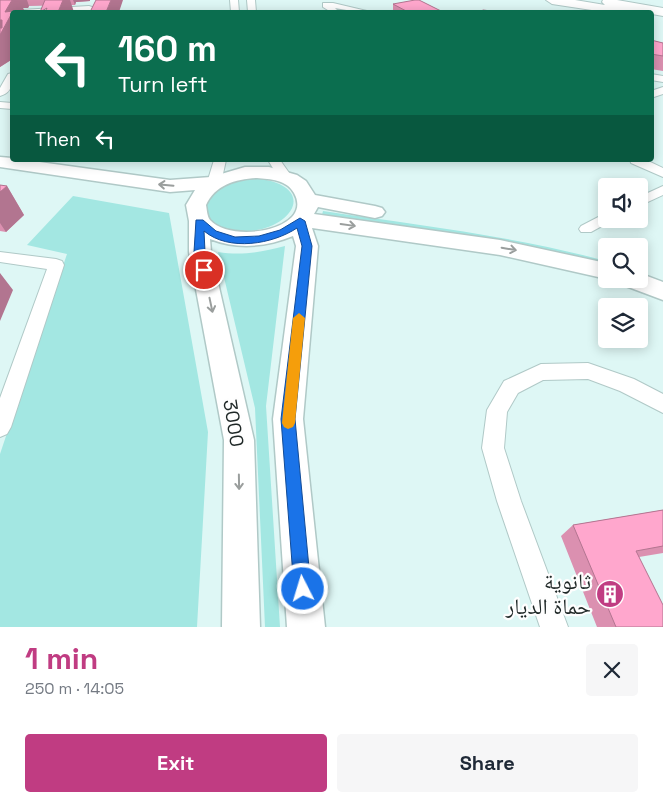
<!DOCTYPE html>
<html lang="en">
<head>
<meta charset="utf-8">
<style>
	:root { --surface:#fff; --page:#f6f6f7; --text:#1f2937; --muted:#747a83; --accent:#c03c82 }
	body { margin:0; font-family:"Space Grotesk","Noto Naskh Arabic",sans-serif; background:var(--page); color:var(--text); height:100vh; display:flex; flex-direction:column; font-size:19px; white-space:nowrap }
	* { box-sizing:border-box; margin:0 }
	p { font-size:16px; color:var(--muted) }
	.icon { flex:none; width:28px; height:28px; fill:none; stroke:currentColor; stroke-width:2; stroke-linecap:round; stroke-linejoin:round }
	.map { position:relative; height:627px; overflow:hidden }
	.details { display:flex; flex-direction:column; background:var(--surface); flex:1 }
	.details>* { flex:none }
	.top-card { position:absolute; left:10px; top:10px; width:644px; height:152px; border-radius:5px; box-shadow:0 2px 12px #0003; background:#0b6e4f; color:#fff; overflow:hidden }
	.buttons { position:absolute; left:598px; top:178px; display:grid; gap:10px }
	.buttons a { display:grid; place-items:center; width:50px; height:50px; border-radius:5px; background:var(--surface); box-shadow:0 2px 12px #0003; font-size:25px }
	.pin { position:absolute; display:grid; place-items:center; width:42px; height:42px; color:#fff; margin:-21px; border:2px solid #fff; border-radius:50%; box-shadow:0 1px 5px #0007 }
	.me { position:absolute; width:55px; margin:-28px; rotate:355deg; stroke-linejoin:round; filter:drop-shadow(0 0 4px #0008) }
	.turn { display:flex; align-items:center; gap:18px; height:105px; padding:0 25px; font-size:22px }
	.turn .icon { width:65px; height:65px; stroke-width:2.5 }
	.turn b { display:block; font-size:35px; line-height:42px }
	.then { display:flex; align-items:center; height:48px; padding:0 25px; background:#0003; gap:10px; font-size:19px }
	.round { display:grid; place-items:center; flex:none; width:52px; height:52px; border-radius:5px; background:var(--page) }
	.summary { display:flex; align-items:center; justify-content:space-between; height:85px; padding:0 25px }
	h1 { font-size:30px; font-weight:700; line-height:38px; color:var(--accent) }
	.cta { display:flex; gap:10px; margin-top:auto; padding:10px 25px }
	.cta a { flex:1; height:58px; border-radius:5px; background:var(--accent); color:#fff; font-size:20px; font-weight:700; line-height:58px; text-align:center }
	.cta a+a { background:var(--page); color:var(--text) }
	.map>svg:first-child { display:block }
</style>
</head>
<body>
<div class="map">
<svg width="663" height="627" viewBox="0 0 663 627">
	<rect width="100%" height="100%" fill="#def7f5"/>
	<path fill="#a3e7e2" d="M255 178C330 187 282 243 226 229 213 226 206 218 205 205 221 182 228 180 255 178Z
		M73 196 169 213 208 432 197 627H0V454L67 254 27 245Z
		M323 211C418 225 514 236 606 261V265C513 239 417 229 322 215Z
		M285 246 266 406 280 627H265L255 408 218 252C242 256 262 252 285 246Z"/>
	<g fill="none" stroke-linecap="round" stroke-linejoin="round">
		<g stroke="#b0c9c7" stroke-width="2">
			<path id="street" d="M230 0H238L239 12H231Z
				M247 0H255L256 12H248Z
				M323 3H333L371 12H358L335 8 339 12H331L323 7Z
				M89 6 101 10 100 12 89 10 17 12 21 10Z
				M12 73C13 83 12 93 0 96V88L8 74Z
				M651 74 663 76V82L651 80Z
				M663 87V94L651 98V91Z
				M0 102 12 103V109L0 108Z
				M214 160H226L221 183 214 187 207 183Z
				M268 160H280L292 177 290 180H280Z
				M630 160H646L663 168V177L631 163Z
				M663 186V195L639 206V197Z
				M606 213V219H613L611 221 591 232H581L579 229 581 226Z
				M0 252 56 259 62 261 64 265 11 427 7 434 0 437V398L47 269 0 262Z
				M588 363 634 379 663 394V413L620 391 588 379 543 380 518 393 507 412 504 448 521 501 568 627H540L497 501 482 448 487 410 504 381 541 364Z"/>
		</g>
		<g stroke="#b0c9c7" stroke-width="3">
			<path id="secondary" d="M0 157 12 158V160H25L170 180 211 177 245 167H269L297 175 306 181 315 195 375 206 382 208 385 212 382 216 375 218 318 207 314 214 500 240 606 263 607 279 500 255 312 228 318 246 303 419 325 627H287L273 419 296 246 293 236C266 247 238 250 210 239L211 252 254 440 260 627H222L224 440 189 252V221L186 205 195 190 170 192 0 167ZM257 178C270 179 287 180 294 193 315 230 231 244 210 220 207 216 207 210 206 205 215 185 236 179 257 178Z
				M639 273 663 282V300L623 285 619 279H639Z"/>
		</g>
		<g stroke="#b0c9c7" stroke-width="2">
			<path id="highway" d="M546 0H575L605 5 602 2 603 0H617L663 8V16L630 10 631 12H605L552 4Z"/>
		</g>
		<use href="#street" fill="#fff" fill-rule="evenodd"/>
		<use href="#secondary" fill="#fff" fill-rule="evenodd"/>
		<use href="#highway" fill="#fff" fill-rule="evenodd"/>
	</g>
	<path fill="#db90b0" d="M0 0H90V1L76 2 75 5 29 6 28 8H23L25 12H12L11 60 0 67Z
		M393 4 443 12H393Z
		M651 40 663 43V71L651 69Z
		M0 185 7 186 24 215 6 232 0 231Z
		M663 510V553L639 557 663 627H597L561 536 573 525Z"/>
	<path fill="#b27590" d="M12 0H27L29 6 28 8H23L25 12H12V57L11 60 0 67V20Z
		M63 0H70L74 12H58Z
		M73 0H90V1L76 2 75 5Z
		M111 0H123L119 12H106Z
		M7 186 24 215 6 232 0 223V192Z
		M0 273 13 290 0 321Z"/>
	<path fill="#ffa7cd" stroke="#b27590" d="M0 0H12L5 12 13 11 0 35V28H2V20H0Z
		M45 0H63L58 12H45L47 8 40 12Z
		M96 0H111L106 12H90Z
		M415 0H419L443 12H408L393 4Z
		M483 10 499 12H480Z
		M651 40 663 43V56L651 54Z
		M0 185 7 186 0 192Z
		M663 510V546L636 551 663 605V627H616L573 525Z"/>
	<defs><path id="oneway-shaft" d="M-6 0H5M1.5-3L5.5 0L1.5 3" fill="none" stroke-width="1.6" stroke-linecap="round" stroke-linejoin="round" transform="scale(1.25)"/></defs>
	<g stroke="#9a9e9d">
		<use href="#oneway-shaft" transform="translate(166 185) rotate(-175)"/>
		<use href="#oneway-shaft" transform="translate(348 225) rotate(8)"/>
		<use href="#oneway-shaft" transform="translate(509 249) rotate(10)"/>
		<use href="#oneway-shaft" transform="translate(211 305) rotate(78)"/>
		<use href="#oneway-shaft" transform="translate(239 482) rotate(89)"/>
	</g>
	<path fill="#1a73e8" stroke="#114b97" d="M300 218 305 221 312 246 295 419 311 589 309 595 303 598 297 595 294 589 281 419 302 246 297 228C273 244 229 252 204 231L205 252 209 270 204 274 198 270 194 252 196 220H203L216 231 235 237 259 236 280 230Z"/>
	<path fill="#f59e0b" d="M299 313 305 318 295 423 293 427 288 429 284 427 282 423 293 318Z"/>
	<defs>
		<g id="building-disc" transform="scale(1.4375)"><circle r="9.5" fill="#c03c82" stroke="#fefefe"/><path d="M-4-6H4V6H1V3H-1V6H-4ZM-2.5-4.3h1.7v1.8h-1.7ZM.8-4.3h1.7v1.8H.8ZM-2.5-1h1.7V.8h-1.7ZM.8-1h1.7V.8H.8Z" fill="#fff"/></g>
	</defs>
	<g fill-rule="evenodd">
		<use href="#building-disc" x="610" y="594"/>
	</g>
	<g text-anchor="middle" stroke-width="4.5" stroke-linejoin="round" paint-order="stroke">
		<g font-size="19" fill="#1e2726" stroke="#fefefe">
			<text transform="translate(234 423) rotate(81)" y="7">3000</text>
		</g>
		<g font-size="22" fill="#1e2726" stroke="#fefefe" text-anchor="end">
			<text x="591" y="589">ثانوية<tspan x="591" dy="25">حماة الديار</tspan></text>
		</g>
	</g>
</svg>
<div class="buttons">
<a><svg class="icon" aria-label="sound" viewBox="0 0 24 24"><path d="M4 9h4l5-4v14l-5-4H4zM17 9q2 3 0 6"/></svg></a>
<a><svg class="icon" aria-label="search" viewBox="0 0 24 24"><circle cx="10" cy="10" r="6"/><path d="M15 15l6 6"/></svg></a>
<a><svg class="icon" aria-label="layers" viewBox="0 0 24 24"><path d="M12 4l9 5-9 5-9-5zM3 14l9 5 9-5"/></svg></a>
</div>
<div class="pin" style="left:204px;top:270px;background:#d93025"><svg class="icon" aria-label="arrive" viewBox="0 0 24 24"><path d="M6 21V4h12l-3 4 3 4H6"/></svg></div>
<svg class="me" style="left:303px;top:589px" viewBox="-20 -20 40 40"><circle r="17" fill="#1a73e8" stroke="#fff" stroke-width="3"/><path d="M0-11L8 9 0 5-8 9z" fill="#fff"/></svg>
<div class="top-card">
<div class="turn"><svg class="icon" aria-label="left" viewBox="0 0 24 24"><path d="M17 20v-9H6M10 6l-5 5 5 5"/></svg><div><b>160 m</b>Turn left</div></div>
<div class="then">Then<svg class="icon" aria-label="left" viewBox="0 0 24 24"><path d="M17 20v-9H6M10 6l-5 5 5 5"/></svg></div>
</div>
</div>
<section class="details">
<div class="summary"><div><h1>1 min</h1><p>250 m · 14:05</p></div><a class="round"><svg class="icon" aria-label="close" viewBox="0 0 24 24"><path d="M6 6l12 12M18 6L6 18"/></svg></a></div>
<div class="cta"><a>Exit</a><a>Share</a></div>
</section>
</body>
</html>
